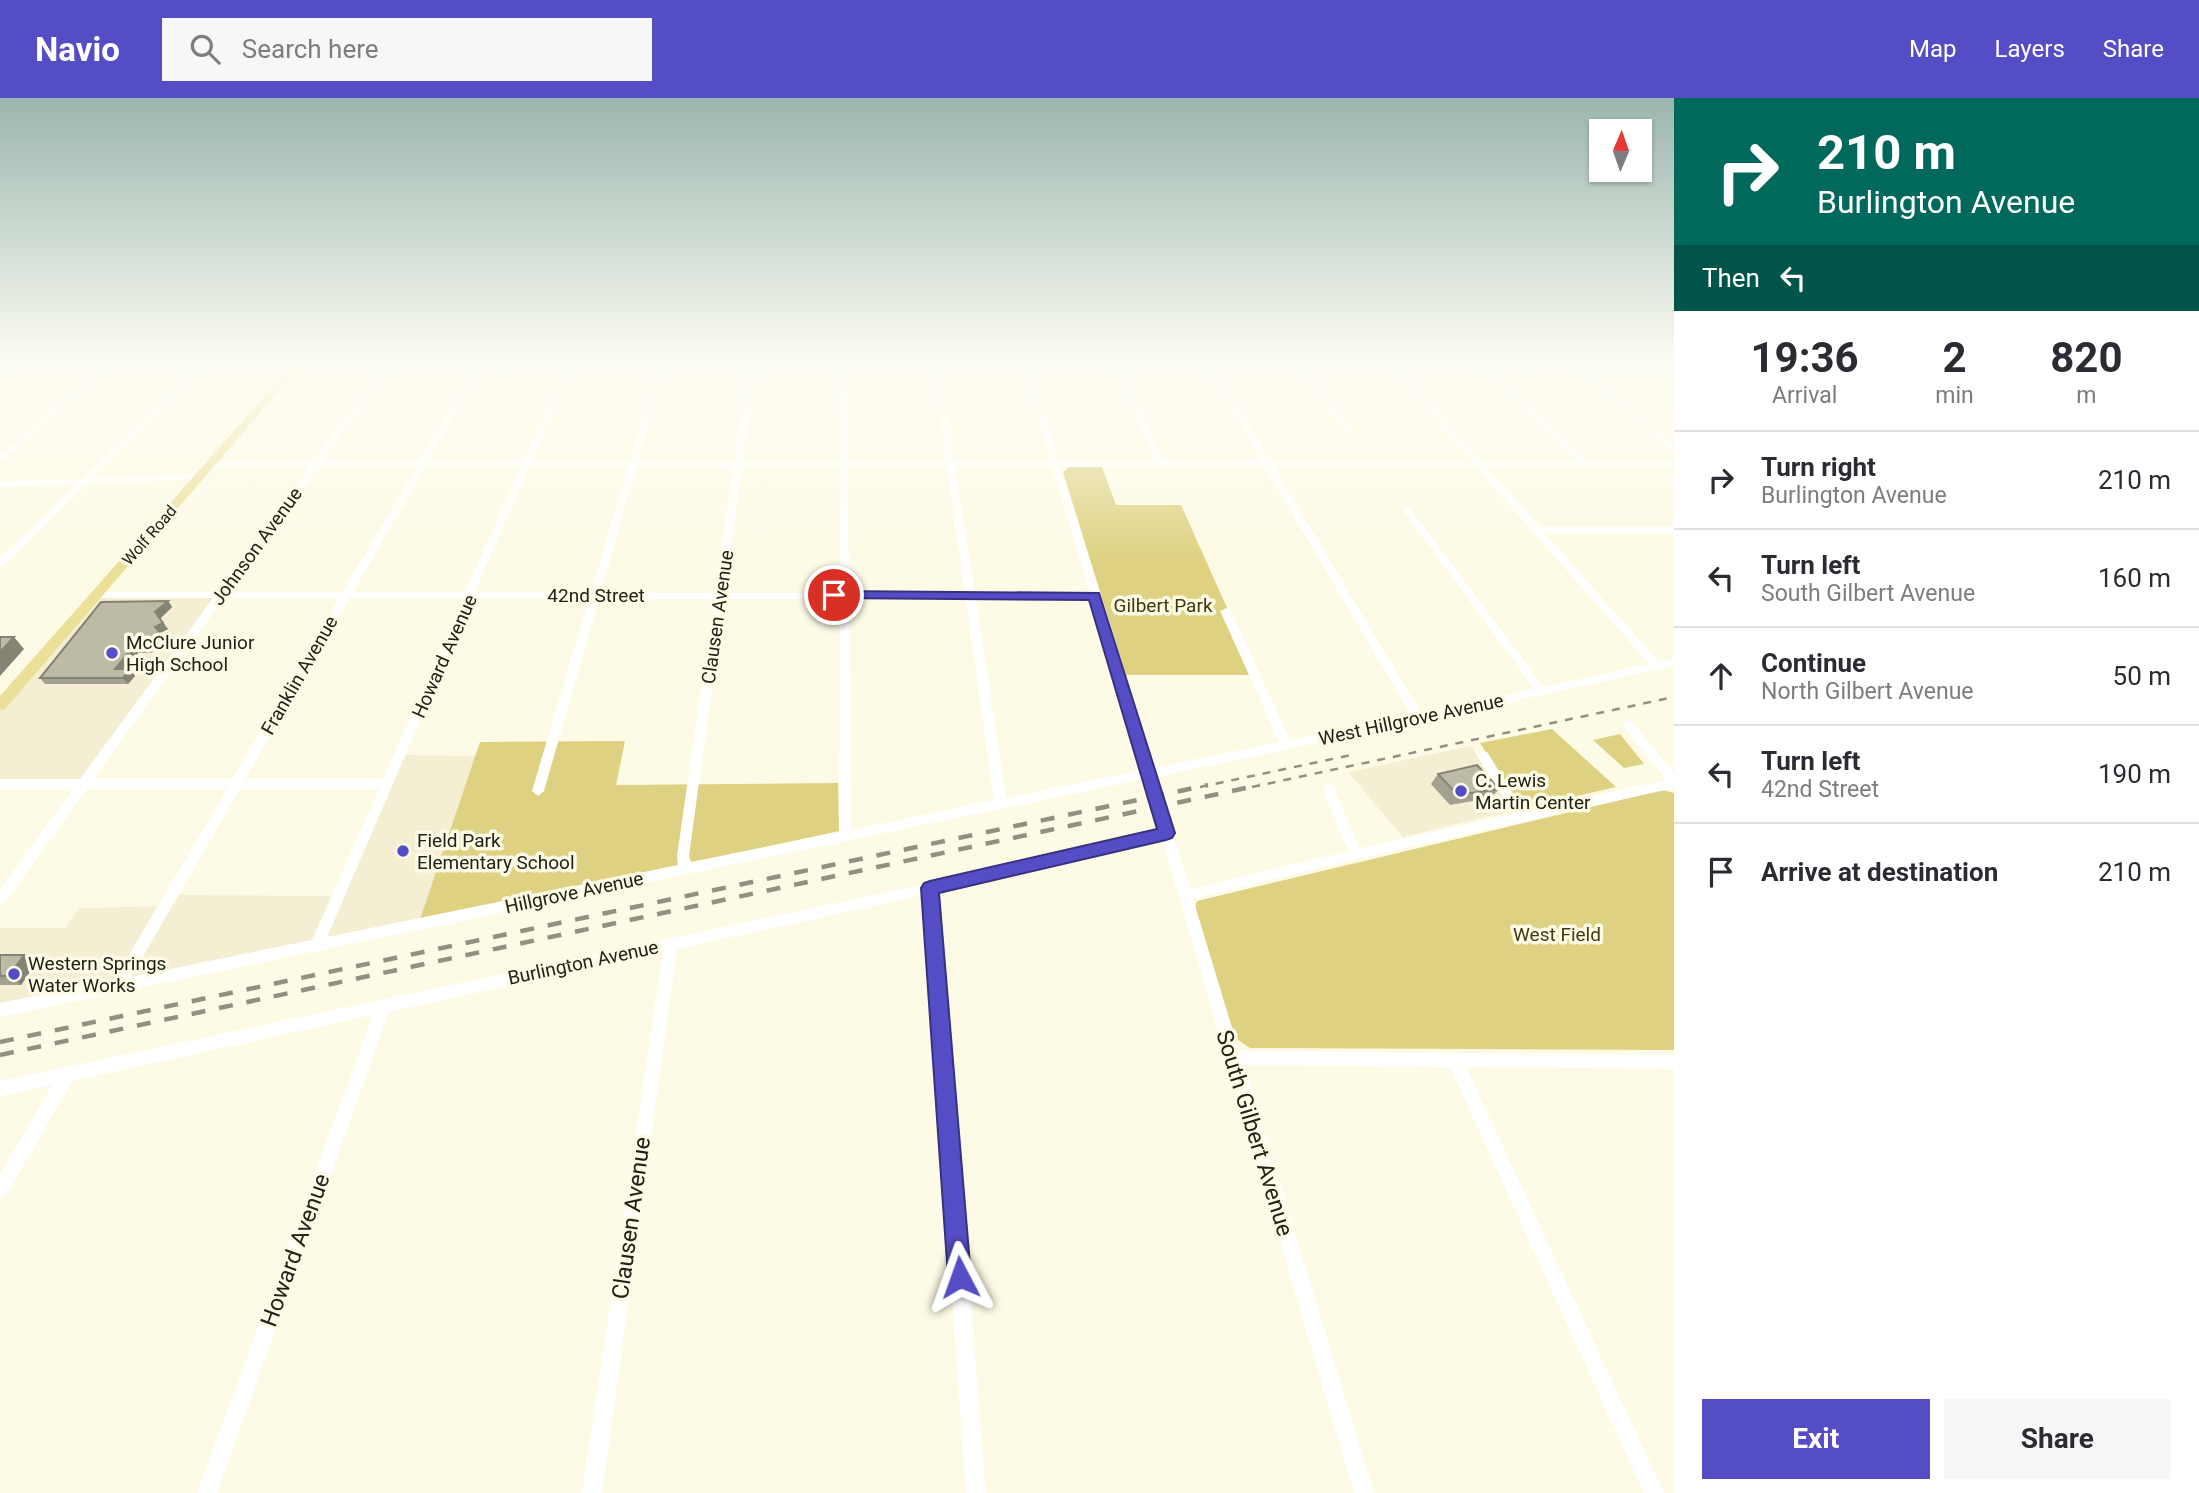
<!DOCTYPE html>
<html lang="en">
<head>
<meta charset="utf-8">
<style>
	:root { --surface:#fff; --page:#f7f7f7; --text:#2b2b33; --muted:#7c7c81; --line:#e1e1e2; --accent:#554dc5 }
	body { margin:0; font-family:Roboto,sans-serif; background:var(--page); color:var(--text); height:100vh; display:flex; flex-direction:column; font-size:26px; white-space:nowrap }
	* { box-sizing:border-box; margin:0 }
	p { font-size:23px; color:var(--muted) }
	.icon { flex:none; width:38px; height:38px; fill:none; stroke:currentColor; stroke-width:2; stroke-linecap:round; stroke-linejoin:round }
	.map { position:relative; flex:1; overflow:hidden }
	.panel { display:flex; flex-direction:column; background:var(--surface); width:525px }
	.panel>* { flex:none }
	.top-card { background:#00695c; color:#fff; overflow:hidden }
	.needle { width:46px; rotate:2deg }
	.buttons { position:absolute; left:1589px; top:21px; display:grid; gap:14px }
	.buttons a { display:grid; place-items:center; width:63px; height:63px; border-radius:0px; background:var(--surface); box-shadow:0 2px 5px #0004; font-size:35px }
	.pin { position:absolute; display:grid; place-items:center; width:60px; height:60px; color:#fff; margin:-30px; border:4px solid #fff; border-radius:50%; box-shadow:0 2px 7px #0007 }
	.me { position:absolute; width:77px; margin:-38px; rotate:356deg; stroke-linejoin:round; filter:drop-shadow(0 0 5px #0008) }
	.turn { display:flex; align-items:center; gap:24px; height:147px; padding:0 28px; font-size:32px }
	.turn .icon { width:91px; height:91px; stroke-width:2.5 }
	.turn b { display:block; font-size:49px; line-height:60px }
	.then { display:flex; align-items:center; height:66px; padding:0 28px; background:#0003; gap:14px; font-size:26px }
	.eta { display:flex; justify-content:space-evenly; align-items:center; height:119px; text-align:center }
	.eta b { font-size:42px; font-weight:700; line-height:49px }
	.cta { display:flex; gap:14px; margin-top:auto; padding:14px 28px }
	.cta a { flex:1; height:80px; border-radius:0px; background:var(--accent); color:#fff; font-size:28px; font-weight:700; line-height:80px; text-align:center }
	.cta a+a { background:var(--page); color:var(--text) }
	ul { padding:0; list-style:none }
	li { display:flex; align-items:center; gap:21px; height:98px; padding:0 28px; border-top:2px solid var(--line) }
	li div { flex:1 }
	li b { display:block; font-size:26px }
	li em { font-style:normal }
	header { display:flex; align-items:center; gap:42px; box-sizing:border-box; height:98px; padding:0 35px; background:var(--accent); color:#fff }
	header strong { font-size:33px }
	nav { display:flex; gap:38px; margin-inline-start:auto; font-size:24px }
	.search { width:490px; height:63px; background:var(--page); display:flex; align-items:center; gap:18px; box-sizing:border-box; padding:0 24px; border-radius:0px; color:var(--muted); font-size:26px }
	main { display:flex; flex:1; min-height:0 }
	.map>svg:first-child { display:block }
</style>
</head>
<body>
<header>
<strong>Navio</strong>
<div class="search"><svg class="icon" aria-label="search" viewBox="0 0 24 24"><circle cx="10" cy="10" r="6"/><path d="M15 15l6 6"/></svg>Search here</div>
<nav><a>Map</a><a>Layers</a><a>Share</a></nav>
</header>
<main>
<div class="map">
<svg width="1674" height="1395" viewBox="0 0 1674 1395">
	<rect width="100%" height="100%" fill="#fdfae5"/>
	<path fill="#f4efd3" d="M98 498 217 499 81 684 0 683V611Z
		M1471 648 1511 713 1403 739 1348 674Z
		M404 657 476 658 419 824 322 844Z
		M178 797 335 798 314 843 0 907V830H65L79 810 172 808Z"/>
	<path fill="#ded182" d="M1069 369H1102L1116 407H1181L1228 512 1220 513 1249 577H1126L1063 374Z
		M1552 631 1616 689 1530 709 1517 703 1480 645Z
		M1620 636 1644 666 1624 670 1593 642Z
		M625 643 616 687 838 685 839 733 419 824 480 644Z
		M1662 692 1674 695V952L1250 950 1235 940 1195 810 1197 803Z"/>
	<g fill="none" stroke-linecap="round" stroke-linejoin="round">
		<path fill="#fff" fill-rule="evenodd" d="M3 266H11L0 274V269Z
			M105 266H113L0 364V357Z
			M199 266H207L92 380 199 376 203 379 202 381 87 386 3 468 0 469V461L77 386 0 389V383L82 381Z
			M385 266H1579L1674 275V279L1586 273 1674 348V354L1576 272H1492L1587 363H1674V369H1486L1540 429H1674V435H1544L1659 564 1674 560V568L1418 624 1156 679 1190 791 1348 753 1322 690 1328 685 1334 690 1360 750 1513 716 1477 657 1483 653 1487 654 1525 714 1666 682 1624 629 1622 626 1624 623H1632L1674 675V690L1356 761 1193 801 1239 953 1674 957V971L1466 969 1664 1395H1644L1450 969 1244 967 1374 1395H1354L1162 741 937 794 986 1395H966L924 797 677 851 602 1395H582L663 854 389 914 217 1395H197L373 917 72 983 6 1098 0 1100V1076L52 987 0 999V983L930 785 1159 732 1144 681 0 919V905L114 882 227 691H87L5 805 0 807V791L73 691H0V681H80L213 500H97L92 497 97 494H218L310 369H211L208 368V364L313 363 380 272H291V268ZM388 272H473L419 363H322ZM481 272H564L523 363H428ZM571 272H657L630 363H532ZM664 272H747L734 363H638ZM755 272H840V363H743ZM848 272H933L946 363H848ZM941 272H1024L1051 363H955ZM1032 272H1116L1155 363H1059ZM1123 272H1209L1262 363H1164ZM1216 272H1300L1345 334H1348L1352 332 1308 272H1392L1472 363H1271ZM1400 272H1483L1578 363H1481ZM319 369H417L342 494H228ZM425 369H521L465 494H353ZM529 369H628L591 494H475ZM636 369H733L715 495 601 494ZM742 369H840V495H725ZM848 369H947L965 495H849ZM955 369H1052L1090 495H975ZM1061 369H1265L1411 617 1290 642 1231 513 1226 510 1221 513 1279 644 1153 670ZM1274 369H1476L1649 566 1544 589 1410 410 1407 409 1403 412 1534 591 1421 615ZM224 500H339L232 681H94ZM349 500H463L383 681H245ZM473 500 589 501 532 693 538 698 544 693 599 501H714L677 758 678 767 327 839ZM724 501H840L839 734 691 764 689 758ZM849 501H966L994 702 851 732ZM976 501H1091L1142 672 1006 700ZM240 691H379L312 842 131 879Z"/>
		<path fill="#ece099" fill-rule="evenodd" d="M293 266H302L5 611 0 612V598Z"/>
		<path stroke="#939082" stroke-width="2.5" stroke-dasharray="8 8" stroke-linecap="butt" d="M1200 689 1356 656
			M1252 689 1674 599"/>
		<path stroke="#939082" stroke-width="4.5" stroke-dasharray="14 14" stroke-linecap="butt" d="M0 944 1208 687
			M0 957 1260 687"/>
	</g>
	<path fill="#a3a18f" d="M168 503 172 509 160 520 168 531 160 535 163 539 151 555H138L126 571H130L135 578 128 586H45L40 580Z
		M1438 676 1499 691 1491 700 1450 707 1431 686Z
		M0 857 35 866 21 887H0Z"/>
	<path fill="#848374" d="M168 503 172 509 160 521 155 514Z
		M163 525 168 531 160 535 163 539 151 555 146 549 155 529Z
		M14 539 24 551 0 578V554Z
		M133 549 138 555 120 578 115 571Z
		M130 571 135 578 128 586 123 580Z
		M24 857 35 866 21 887 9 878Z"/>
	<path fill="#bdbba6" stroke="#848374" stroke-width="2" d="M168 503 155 514 163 525 155 529 159 533 146 549H133L115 571H130L123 580H40L101 504Z
		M0 539H14L0 554Z
		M1477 667 1499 691 1458 697 1438 676Z
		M0 857H24L9 878H0Z"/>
	<linearGradient id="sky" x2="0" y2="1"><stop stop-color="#9bb6ae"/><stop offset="0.58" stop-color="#fefdf3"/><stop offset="1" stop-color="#fefdf3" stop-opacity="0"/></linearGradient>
	<rect width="1674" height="462" fill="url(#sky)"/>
	<path fill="#554dc5" stroke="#373280" stroke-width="2" d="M834 493 1099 495 1175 735 1172 740 1166 742 939 795 971 1179 968 1187 960 1190 951 1187 948 1179 921 790 924 785 930 783 1157 731 1089 502 829 500 827 497Z"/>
	<g fill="#554dc5" stroke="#fdfae5" stroke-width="2.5">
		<circle cx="112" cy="555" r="7"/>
		<circle cx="1461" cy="693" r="7"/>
		<circle cx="403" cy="753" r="7"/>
		<circle cx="14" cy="876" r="7"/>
	</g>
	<g text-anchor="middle" stroke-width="7" stroke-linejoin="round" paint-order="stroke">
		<g font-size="16" fill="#222119" stroke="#fdfae5">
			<text transform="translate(149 437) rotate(-49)" y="6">Wolf Road</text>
		</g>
		<g font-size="19" fill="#222119" stroke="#fdfae5">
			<text transform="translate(256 448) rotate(-54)" y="7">Johnson Avenue</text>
			<text x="596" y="504">42nd Street</text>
			<text transform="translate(717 519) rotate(-82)" y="7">Clausen Avenue</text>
			<text transform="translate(444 558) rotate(-66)" y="7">Howard Avenue</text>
			<text transform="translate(299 577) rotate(-60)" y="7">Franklin Avenue</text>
			<text transform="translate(1411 621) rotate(-12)" y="7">West Hillgrove Avenue</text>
			<text transform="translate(574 794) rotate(-12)" y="7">Hillgrove Avenue</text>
			<text transform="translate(583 864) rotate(-12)" y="7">Burlington Avenue</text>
		</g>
		<g font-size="19" fill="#403910" stroke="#fdfae5">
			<text x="1163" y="514">Gilbert Park</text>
			<text x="1557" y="843">West Field</text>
		</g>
		<g font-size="19" fill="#222119" stroke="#fdfae5" text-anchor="start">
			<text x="126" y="551">McClure Junior<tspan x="126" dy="22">High School</tspan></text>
			<text x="1475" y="689">C. Lewis<tspan x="1475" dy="22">Martin Center</tspan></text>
			<text x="417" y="749">Field Park<tspan x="417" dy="22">Elementary School</tspan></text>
			<text x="28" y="872">Western Springs<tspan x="28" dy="22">Water Works</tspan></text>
		</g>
		<g font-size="23" fill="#222119" stroke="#fdfae5">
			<text transform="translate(1255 1035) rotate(73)" y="8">South Gilbert Avenue</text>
			<text transform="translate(631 1120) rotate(-82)" y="8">Clausen Avenue</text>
			<text transform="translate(295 1152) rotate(-70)" y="8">Howard Avenue</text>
		</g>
	</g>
</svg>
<div class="buttons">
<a><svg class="needle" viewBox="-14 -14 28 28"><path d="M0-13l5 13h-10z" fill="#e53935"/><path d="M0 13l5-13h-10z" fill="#7c7c81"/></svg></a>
</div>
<div class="pin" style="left:834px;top:497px;background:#d93025"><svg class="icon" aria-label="arrive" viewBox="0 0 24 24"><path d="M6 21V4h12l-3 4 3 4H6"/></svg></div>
<svg class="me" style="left:960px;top:1179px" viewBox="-20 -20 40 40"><path d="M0-17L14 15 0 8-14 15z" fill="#554dc5" stroke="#fff" stroke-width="4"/></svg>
</div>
<section class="panel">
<div class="top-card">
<div class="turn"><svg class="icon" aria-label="right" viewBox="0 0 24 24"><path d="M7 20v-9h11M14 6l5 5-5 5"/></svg><div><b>210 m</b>Burlington Avenue</div></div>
<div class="then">Then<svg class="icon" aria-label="left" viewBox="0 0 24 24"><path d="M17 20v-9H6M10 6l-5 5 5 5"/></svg></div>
</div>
<div class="eta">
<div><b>19:36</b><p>Arrival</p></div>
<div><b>2</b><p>min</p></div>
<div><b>820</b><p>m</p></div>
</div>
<ul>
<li><svg class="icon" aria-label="right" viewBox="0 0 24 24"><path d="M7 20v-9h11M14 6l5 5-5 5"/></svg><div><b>Turn right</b><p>Burlington Avenue</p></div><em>210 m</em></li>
<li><svg class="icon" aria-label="left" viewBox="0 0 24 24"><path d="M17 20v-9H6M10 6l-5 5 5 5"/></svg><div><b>Turn left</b><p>South Gilbert Avenue</p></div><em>160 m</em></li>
<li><svg class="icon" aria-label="ahead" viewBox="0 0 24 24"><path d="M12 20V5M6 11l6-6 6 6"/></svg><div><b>Continue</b><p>North Gilbert Avenue</p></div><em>50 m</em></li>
<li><svg class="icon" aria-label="left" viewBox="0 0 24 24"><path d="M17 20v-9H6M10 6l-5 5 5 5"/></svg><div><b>Turn left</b><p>42nd Street</p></div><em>190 m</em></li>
<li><svg class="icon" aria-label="arrive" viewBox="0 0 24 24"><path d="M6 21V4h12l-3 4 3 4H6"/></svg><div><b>Arrive at destination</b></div><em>210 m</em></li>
</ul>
<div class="cta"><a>Exit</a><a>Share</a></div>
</section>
</main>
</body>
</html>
